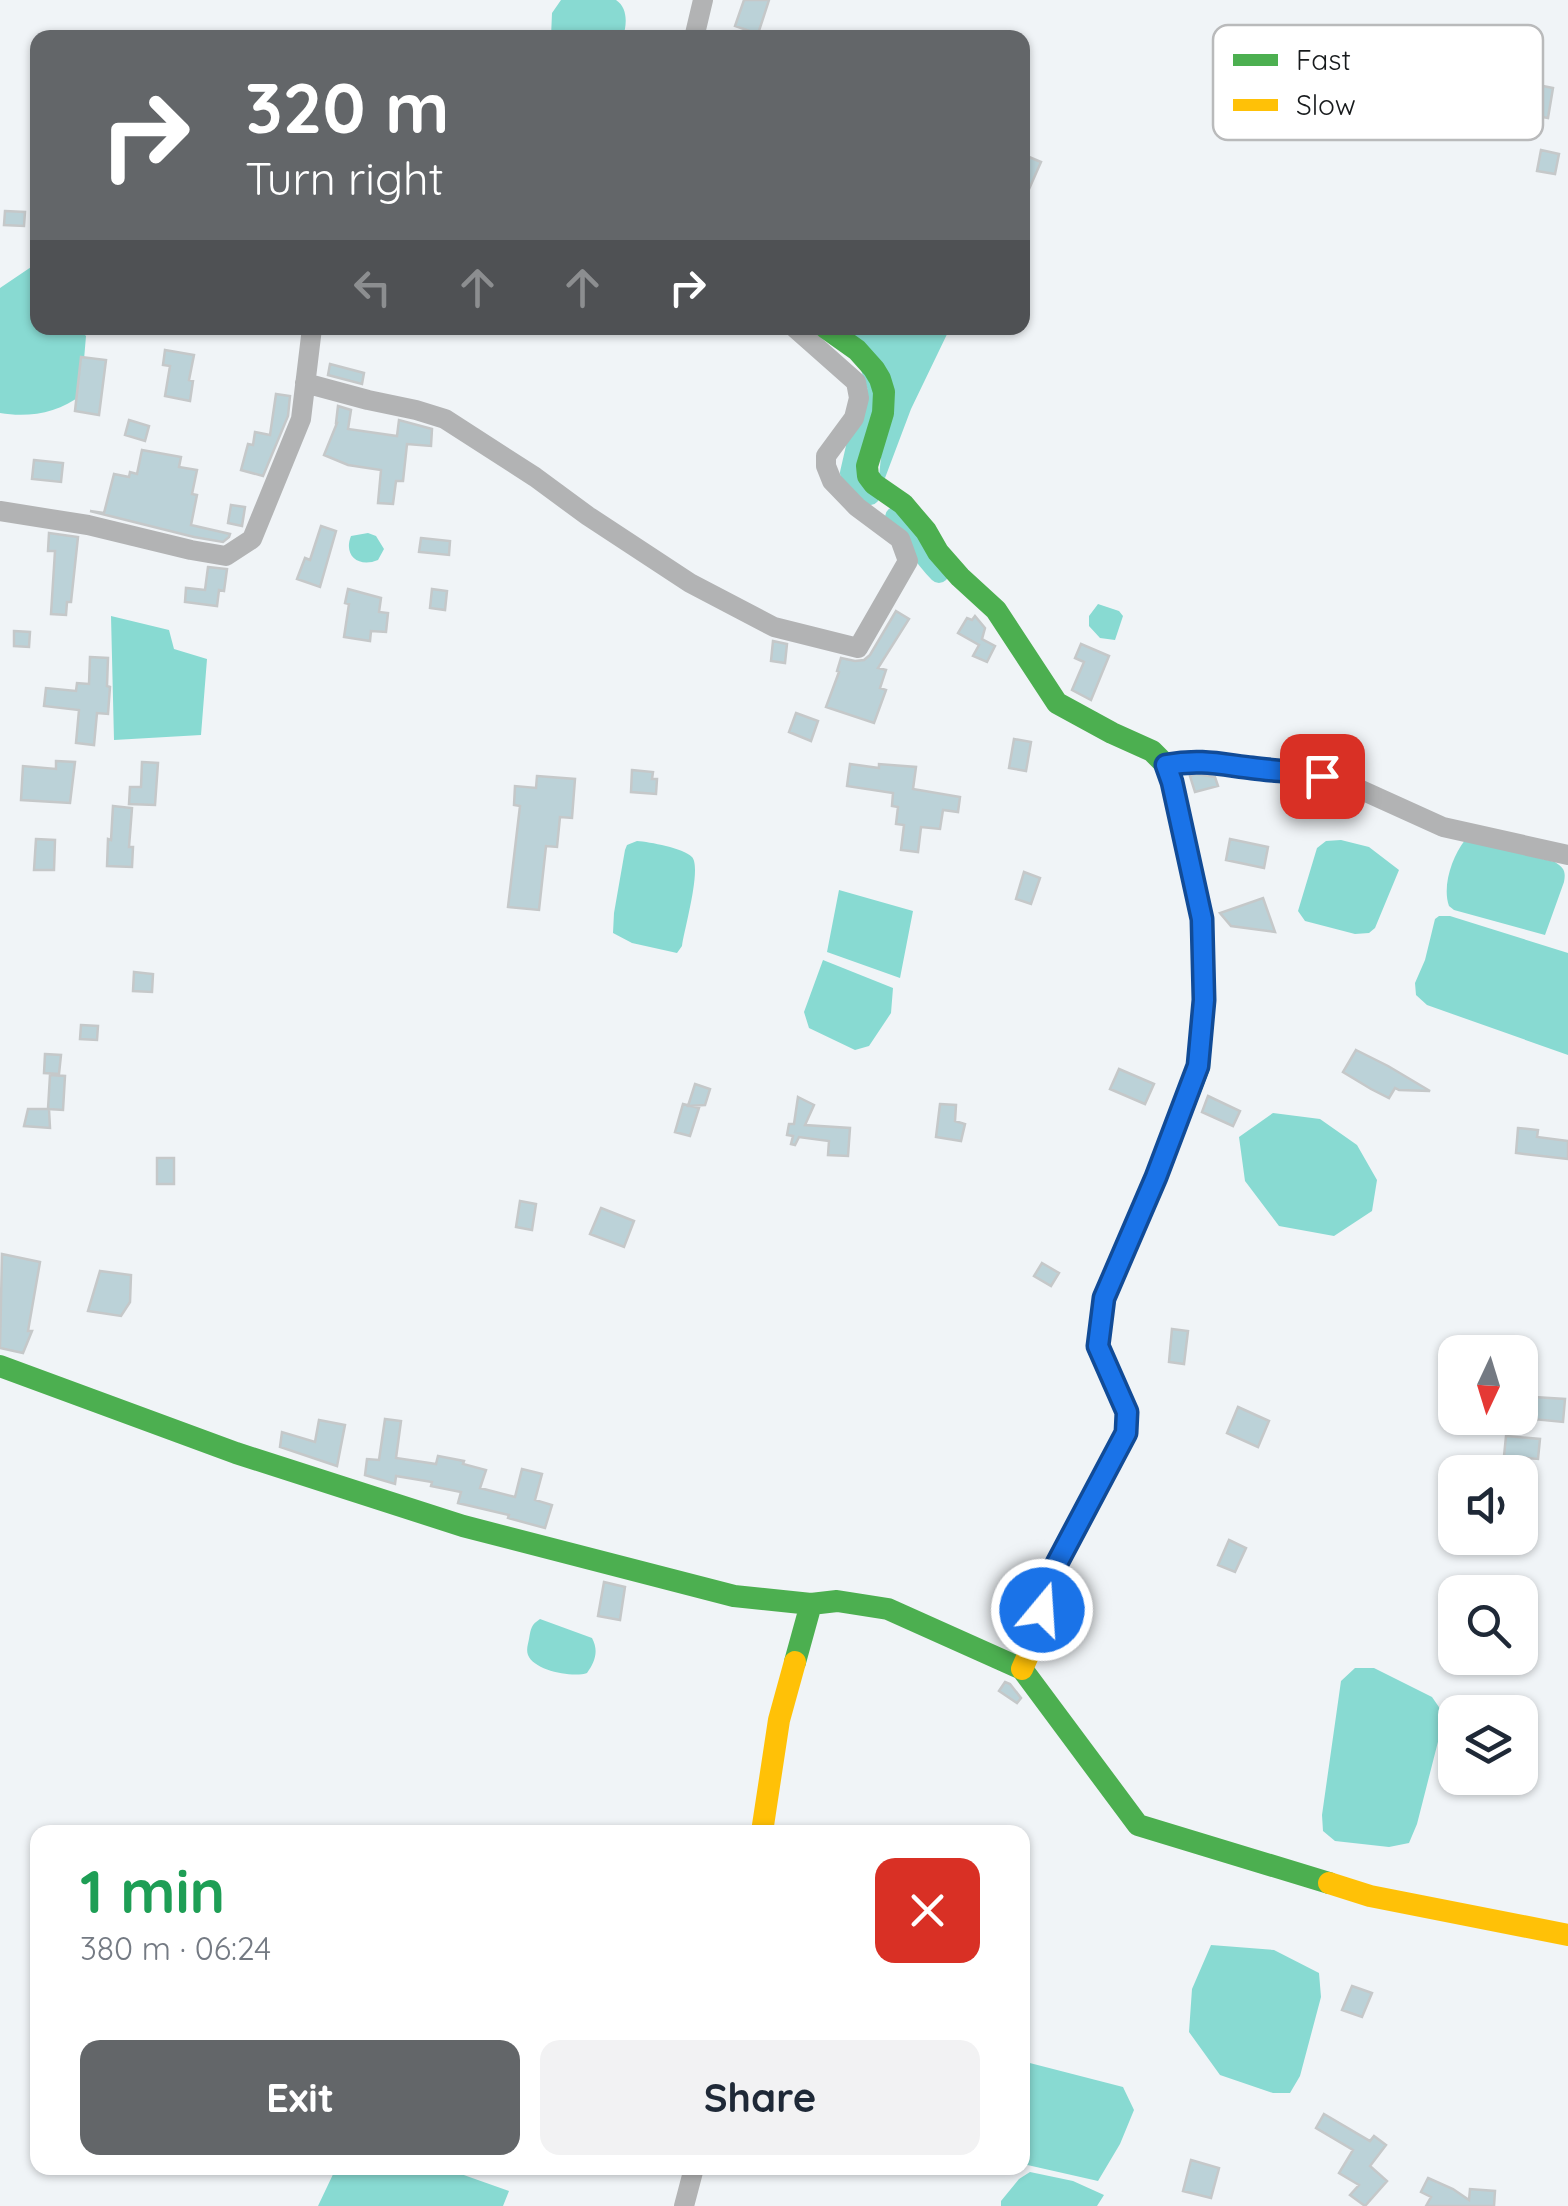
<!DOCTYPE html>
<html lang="en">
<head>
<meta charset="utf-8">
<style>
	:root { --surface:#fff; --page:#f2f2f3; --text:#1f2937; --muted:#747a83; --accent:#636669 }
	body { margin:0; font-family:Quicksand,sans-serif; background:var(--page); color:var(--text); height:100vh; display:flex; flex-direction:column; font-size:38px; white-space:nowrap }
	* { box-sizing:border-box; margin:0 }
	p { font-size:32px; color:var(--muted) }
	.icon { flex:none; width:55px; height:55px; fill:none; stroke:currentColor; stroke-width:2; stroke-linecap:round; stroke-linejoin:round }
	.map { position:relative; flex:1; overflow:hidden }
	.drawer { position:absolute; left:30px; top:1825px; width:1000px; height:350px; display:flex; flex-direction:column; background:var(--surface); border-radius:20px; box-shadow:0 2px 8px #0004 }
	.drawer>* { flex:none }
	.banner { position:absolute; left:30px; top:30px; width:1000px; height:305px; border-radius:20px; box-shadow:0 2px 8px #0004; background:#636669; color:#fff; overflow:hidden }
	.needle { width:65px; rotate:184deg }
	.fabs { position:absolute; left:1438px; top:1335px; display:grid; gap:20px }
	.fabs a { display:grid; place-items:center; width:100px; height:100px; border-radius:20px; background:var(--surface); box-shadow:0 2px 8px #0004; font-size:50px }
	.pin { position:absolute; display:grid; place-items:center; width:85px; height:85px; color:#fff; margin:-42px; border-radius:20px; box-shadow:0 5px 15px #0006 }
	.me { position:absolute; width:110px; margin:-55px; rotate:18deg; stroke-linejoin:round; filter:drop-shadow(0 0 8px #0008) }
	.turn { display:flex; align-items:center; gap:35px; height:210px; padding:0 50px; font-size:45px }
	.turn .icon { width:130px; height:130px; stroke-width:2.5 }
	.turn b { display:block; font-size:70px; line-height:85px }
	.lanes { display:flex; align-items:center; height:95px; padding:0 50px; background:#0003; justify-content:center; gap:50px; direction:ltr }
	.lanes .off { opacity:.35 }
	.round { display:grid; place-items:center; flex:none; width:105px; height:105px; border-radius:20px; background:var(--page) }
	.overview { display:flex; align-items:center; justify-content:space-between; height:170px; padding:0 50px }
	h1 { font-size:60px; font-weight:700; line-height:75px; color:#1e9e55 }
	.button { display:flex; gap:20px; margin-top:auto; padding:20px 50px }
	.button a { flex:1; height:115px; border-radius:20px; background:var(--accent); color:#fff; font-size:40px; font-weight:700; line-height:115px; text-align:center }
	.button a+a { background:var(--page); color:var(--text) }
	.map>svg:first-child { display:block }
</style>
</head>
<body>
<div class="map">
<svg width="1568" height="2206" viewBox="0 0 1568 2206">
	<rect width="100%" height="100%" fill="#f0f4f7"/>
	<path fill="#88dad2" d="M561 0H616C628 8 627 24 623 37H551L552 13Z
		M37 263 38 328H78L86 336 81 395C59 413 28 418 0 413V288Z
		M847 328H950L911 409 885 478 879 477 883 436Z
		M368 533 376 536 384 549 378 560C359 568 343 556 351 536Z
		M1098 604 1119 611 1123 616 1115 640 1100 638 1089 626V616Z
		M111 616 169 630 174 649 207 659 201 735 114 740Z
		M1341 840 1369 847 1399 870 1375 928 1369 933 1355 934 1305 921 1298 911 1317 848 1326 841Z
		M1465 840 1555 862C1564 868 1566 871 1564 882L1545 935 1454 910 1449 906C1442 886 1452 857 1465 840Z
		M637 841C650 842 683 848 692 857 702 868 684 930 682 946L677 953 632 943 613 933 614 913 625 850 627 845Z
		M839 890 913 911 900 978 827 952Z
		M1439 916H1450L1568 953V1055L1427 1005 1416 995 1415 983 1425 960 1435 919Z
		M823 960 893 988 891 1013 869 1046 855 1050 809 1028 804 1012Z
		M1273 1113 1320 1119 1357 1145 1377 1180 1372 1211 1334 1236 1279 1226 1245 1181 1239 1137Z
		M540 1619 592 1638C599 1651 595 1662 587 1673 574 1678 534 1671 528 1655 526 1650 528 1644 529 1639 531 1628 531 1625 540 1619Z
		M1355 1668H1374L1432 1697 1441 1710 1442 1726 1417 1824 1409 1843 1389 1847 1335 1841 1323 1831 1322 1815 1341 1681Z
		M1211 1945 1274 1950 1319 1973 1321 1997 1300 2076 1290 2093H1273L1220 2075 1189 2032 1192 1989Z
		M1022 2061 1123 2087 1134 2110 1120 2144 1098 2181 1023 2164Z
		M336 2168H444L509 2191 503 2206H318Z
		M1030 2172 1073 2181 1104 2195 1097 2206H1001V2201L1019 2179Z"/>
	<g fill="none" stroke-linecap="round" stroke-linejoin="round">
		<path stroke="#88dad2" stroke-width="20" d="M867 399 850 473 857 484 870 495
			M895 517C911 536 922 556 939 573"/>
	</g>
	<path fill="#bbd2d8" stroke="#c5c8c9" stroke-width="2.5" d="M744 0H769L758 34 735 26Z
		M1533 84 1553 88 1548 118 1527 114Z
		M1541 150 1559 154 1555 174 1537 171Z
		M1022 154 1041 162 1022 205Z
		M5 211 25 212 24 226 4 225Z
		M165 350 194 355 189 380 193 381 190 401 165 396 170 366 163 365Z
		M81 357 106 360 99 415 75 411Z
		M330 364 364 373 362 384 328 375Z
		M276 394 290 396 288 416 263 476 241 470 248 444 253 445 255 432 270 435Z
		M338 406 351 410 348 429 397 436 399 420 432 429 431 446 407 444 403 481H396L393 504 378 503 381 470 348 465 324 455 337 423H336Z
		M129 420 149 426 145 441 125 435Z
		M142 450 181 457 179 467 197 470 192 494 197 495 191 525 230 534 229 537 223 542 194 537 90 511 104 513 114 474 129 477 130 472 137 474Z
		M34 460 63 463 61 482 32 479Z
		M231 505 245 507 242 526 228 523Z
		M321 526 336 531 320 587 297 579 305 558 310 560Z
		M49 533 78 537 71 602H67L66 615 51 614 55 551H48Z
		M421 538 450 541 449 555 419 552Z
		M208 567 227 569 224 591 219 590 217 606 185 602 186 588 205 590Z
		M348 589 381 598 379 612 388 613 386 632 371 631 370 641 344 637 349 604 345 603Z
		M432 589 447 591 445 610 430 608Z
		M896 611 909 619 878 668 886 670 880 688 886 690 874 723 826 707 839 672 837 671 841 658 855 661 864 660 870 655Z
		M975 616 985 628 982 639 995 646 987 662 973 656 979 645 958 633 967 618 972 620Z
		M14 631 30 632 29 647 14 646Z
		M773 641 787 644 785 663 771 661Z
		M1081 644 1109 656 1091 700 1072 690 1084 662 1075 658Z
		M90 657 108 658 107 686 110 687 108 714 97 713 94 745 76 743 79 710 44 706 46 688 76 691 77 683 89 684Z
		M796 713 818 721 811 741 789 732Z
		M1014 739 1031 742 1026 771 1009 768Z
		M56 761 75 762 70 803 21 800 23 766 56 769Z
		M142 762 158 763 155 805 129 804 130 787H141Z
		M850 764 879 768V764L916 767 913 789 960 797 958 812 943 810 940 829 921 827 918 852 901 850 904 825 896 824 898 807 892 806 893 793 847 786Z
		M632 770 653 772 652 779H657L656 794 631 792Z
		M1196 774 1215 777 1218 786 1195 792 1190 776Z
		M537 776 575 779 572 818 560 817 557 847 546 846 539 910 508 907 520 806 514 805 515 786 536 788Z
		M113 806 132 808 129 847H133L132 867 107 866 108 839 111 840Z
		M36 839 55 840 54 870H34Z
		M1230 839 1268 847 1264 868 1226 860Z
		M1024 872 1040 878 1031 904 1016 899Z
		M1263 898 1275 932 1231 926 1220 913Z
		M134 972 153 974 152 992 133 991Z
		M81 1025 98 1026 97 1040 80 1039Z
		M1356 1050 1388 1066 1430 1091 1399 1090 1395 1088 1389 1098 1371 1089 1343 1072Z
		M45 1054 61 1055 59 1074 44 1073Z
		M1119 1069 1154 1084 1145 1104 1110 1089Z
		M50 1075 65 1076 63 1110 48 1109Z
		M695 1084 710 1089 705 1105 688 1106Z
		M1208 1096 1240 1111 1233 1126 1202 1112Z
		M798 1097 814 1105 805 1125 850 1128 848 1156 828 1155 829 1141 799 1137 795 1145 791 1144 793 1136 787 1135 789 1124H794Z
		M683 1104 699 1108 690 1136 675 1132Z
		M940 1104 956 1105 955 1121 965 1124 961 1141 936 1137Z
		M28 1109H49L50 1128 24 1126Z
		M1518 1128 1538 1130 1537 1137 1568 1141V1159L1516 1153Z
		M157 1158H174V1184H157Z
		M520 1201 536 1204 532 1230 516 1227Z
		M601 1208 634 1221 624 1247 590 1234Z
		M2 1254 40 1262 28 1331H32L23 1353 0 1348Z
		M1042 1263 1059 1273 1051 1286 1034 1276Z
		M100 1271 131 1275 130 1302 121 1316 88 1311Z
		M1172 1329 1188 1331 1184 1364 1169 1362Z
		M1534 1397 1565 1399 1563 1422 1532 1419Z
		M1238 1407 1269 1421 1258 1447 1227 1433Z
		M385 1419 401 1421 396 1458 436 1464 438 1456 464 1461 463 1464 486 1470 480 1488 515 1497 522 1469 542 1474 535 1500 552 1505 545 1528 508 1518 509 1515 458 1503 461 1492 431 1486 432 1482 396 1476 395 1484 365 1475 367 1459 379 1460Z
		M319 1420 345 1425 337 1466 280 1447 282 1432 315 1442Z
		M1506 1436 1540 1439 1538 1459 1504 1456Z
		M1229 1540 1246 1548 1235 1572 1218 1565Z
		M604 1582 625 1587 620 1620 598 1616Z
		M1005 1682 1010 1684 1021 1698 1017 1703 999 1691Z
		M1352 1986 1372 1993 1362 2017 1342 2010Z
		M1324 2114 1370 2141 1374 2136 1386 2145 1370 2166 1387 2181 1365 2206 1350 2195 1359 2185 1339 2173 1353 2150 1316 2128Z
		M1191 2160 1219 2168 1211 2198 1183 2191Z
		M1428 2178 1453 2189 1469 2200 1470 2189 1495 2191 1494 2206H1426L1431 2197 1421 2192Z"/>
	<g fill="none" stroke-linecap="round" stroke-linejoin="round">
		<path stroke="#b2b3b4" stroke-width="20" d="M694 38 703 0
			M305 383 368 400 416 410 445 419 535 477 588 516 690 583 774 627 858 648 908 561 900 539 857 507 832 481 826 466V456L854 418 859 398 856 382 795 328
			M0 511 88 525 191 550 226 556 252 539 301 419 312 328
			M1166 765 1192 760 1257 769 1296 771 1337 779 1443 827 1568 855
			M684 2206 694 2168"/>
		<path stroke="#4caf50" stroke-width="22" d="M826 328 857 350 874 369 880 379 884 392 883 413 867 466 868 476 874 484 903 504 926 531 938 552 960 577 996 610 1057 703 1112 733 1152 751 1166 765 1172 782 1202 919 1204 1000 1199 1067 1156 1177 1104 1298 1098 1346 1105 1363
			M0 1366 236 1453 463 1526 734 1596 811 1604 795 1662
			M811 1604 837 1601 888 1609 1022 1669 1138 1825 1329 1883"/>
		<path stroke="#ffc107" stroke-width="22" d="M1022 1669 1036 1637 1046 1584 1127 1433V1411L1105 1363
			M762 1832 779 1720 795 1662
			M1329 1883 1370 1896 1568 1935"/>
	</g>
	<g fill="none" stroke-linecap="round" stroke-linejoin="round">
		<g stroke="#114b97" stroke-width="25">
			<path id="route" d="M1042 1610 1046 1584 1126 1433 1127 1412 1098 1346 1104 1298 1156 1177 1198 1066 1204 1000 1202 919 1172 782 1166 765C1200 759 1219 764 1252 768 1276 771 1299 772 1322 776"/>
		</g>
		<use href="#route" stroke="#1a73e8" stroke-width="18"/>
	</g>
	<rect x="1213" y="25" width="330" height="115" rx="15" fill="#fff" stroke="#b9babb" stroke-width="2.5"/>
	<rect x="1233" y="54" width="45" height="12" fill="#4caf50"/>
	<rect x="1233" y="99" width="45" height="12" fill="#ffc107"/>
	<g font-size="28" fill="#171a1c">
		<text x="1296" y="70">Fast</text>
		<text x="1296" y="115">Slow</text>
	</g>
</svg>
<div class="fabs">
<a><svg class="needle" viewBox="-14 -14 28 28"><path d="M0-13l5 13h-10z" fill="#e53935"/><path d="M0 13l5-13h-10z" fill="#747a83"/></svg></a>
<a><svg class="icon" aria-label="sound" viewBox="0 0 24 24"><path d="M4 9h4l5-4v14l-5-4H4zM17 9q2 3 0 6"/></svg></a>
<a><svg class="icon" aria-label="search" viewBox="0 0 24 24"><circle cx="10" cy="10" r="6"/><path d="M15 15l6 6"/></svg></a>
<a><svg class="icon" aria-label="layers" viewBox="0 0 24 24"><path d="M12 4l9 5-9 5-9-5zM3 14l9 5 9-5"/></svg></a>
</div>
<div class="pin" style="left:1322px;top:776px;background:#d93025"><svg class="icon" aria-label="arrive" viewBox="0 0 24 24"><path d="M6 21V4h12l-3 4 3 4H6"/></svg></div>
<svg class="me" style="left:1042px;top:1610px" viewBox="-20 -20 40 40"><circle r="17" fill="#1a73e8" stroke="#fff" stroke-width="3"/><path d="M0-11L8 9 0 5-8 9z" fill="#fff"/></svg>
<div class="banner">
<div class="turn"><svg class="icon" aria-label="right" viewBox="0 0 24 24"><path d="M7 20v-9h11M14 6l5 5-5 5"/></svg><div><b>320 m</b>Turn right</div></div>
<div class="lanes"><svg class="icon off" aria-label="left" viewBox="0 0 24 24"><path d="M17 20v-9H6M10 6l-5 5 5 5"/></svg><svg class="icon off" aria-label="ahead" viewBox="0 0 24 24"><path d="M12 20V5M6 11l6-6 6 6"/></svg><svg class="icon off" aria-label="ahead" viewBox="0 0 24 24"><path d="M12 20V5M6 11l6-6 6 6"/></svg><svg class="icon" aria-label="right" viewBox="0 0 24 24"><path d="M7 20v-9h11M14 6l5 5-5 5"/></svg></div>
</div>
<section class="drawer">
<div class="overview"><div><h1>1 min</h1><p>380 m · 06:24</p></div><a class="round" style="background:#d93025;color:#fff"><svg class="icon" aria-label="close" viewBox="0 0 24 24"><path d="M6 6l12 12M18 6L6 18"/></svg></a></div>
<div class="button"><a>Exit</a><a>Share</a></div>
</section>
</div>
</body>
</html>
